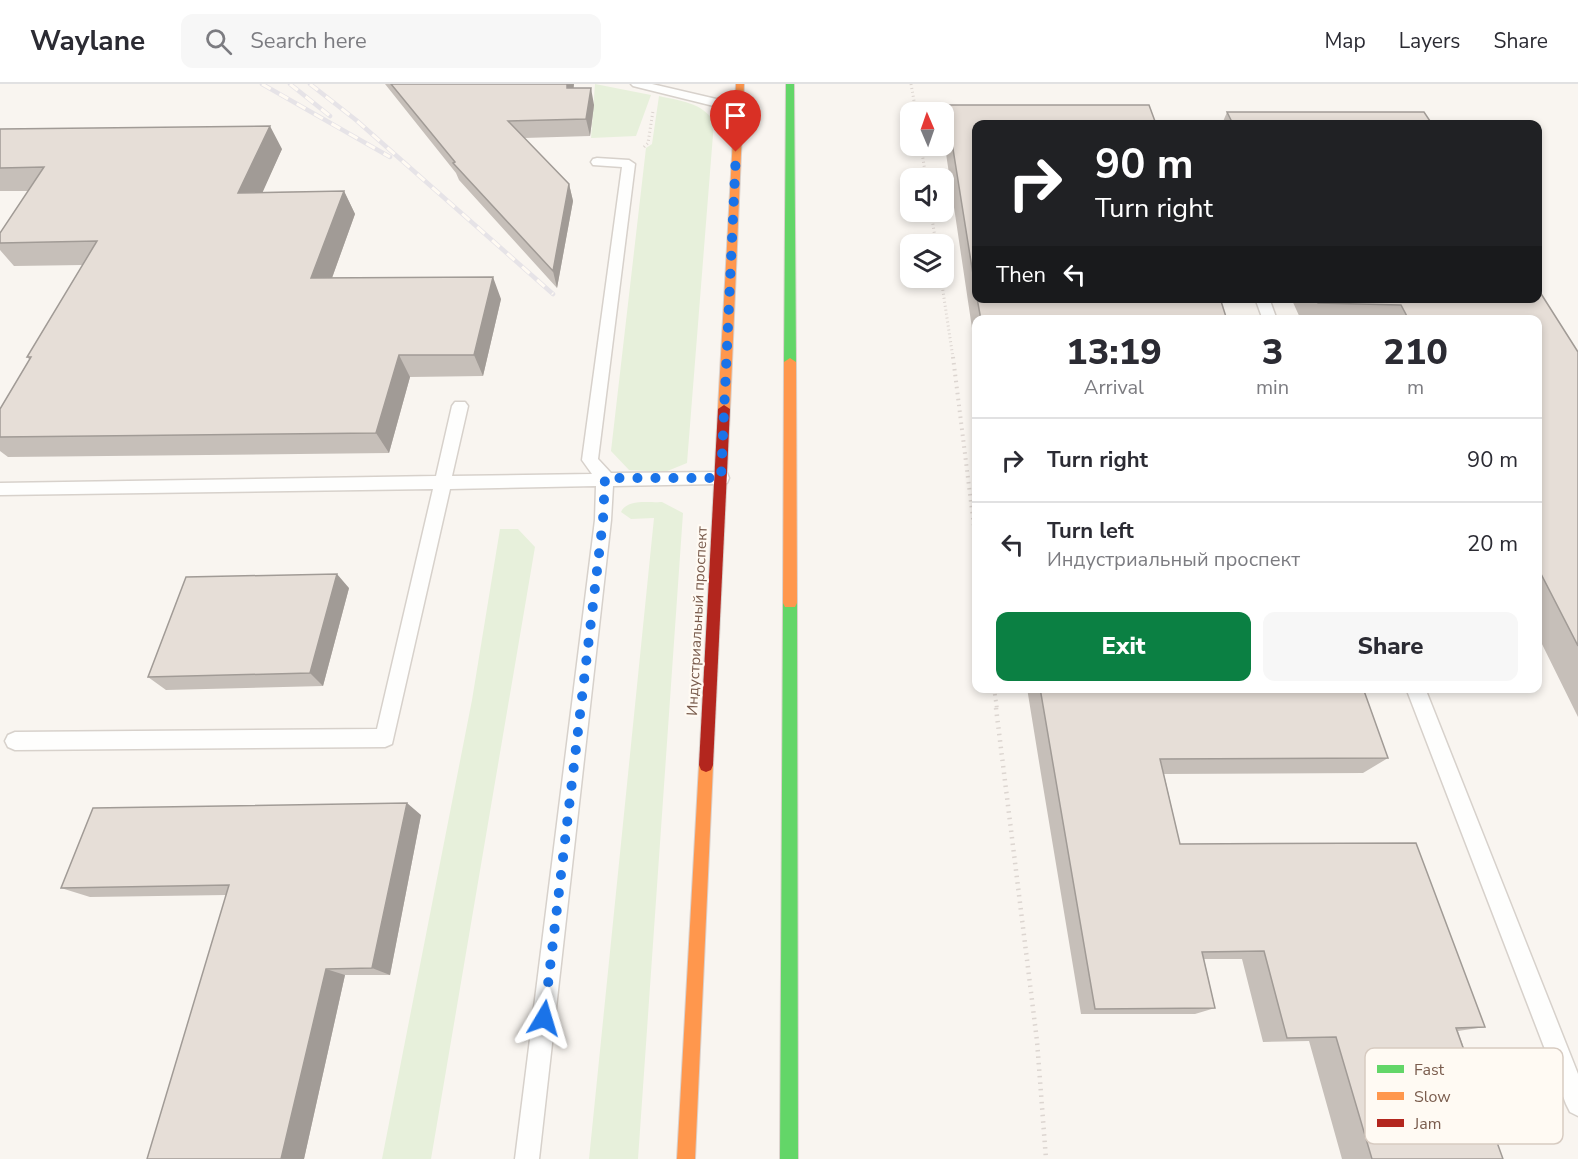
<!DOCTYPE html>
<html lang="en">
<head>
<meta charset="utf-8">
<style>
	:root { --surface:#fff; --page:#f7f7f7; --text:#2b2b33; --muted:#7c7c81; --line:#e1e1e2; --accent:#0b8043 }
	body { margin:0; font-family:"Nunito Sans",sans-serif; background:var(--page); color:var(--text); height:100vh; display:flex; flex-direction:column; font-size:22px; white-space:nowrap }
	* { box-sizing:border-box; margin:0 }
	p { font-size:20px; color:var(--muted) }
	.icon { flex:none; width:33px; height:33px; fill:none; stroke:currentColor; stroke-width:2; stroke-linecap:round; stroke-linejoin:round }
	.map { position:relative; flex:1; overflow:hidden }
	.details { position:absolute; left:972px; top:231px; width:570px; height:378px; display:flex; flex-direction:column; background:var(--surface); border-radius:12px; box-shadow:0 3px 9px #0003 }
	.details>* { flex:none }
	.hud { position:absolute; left:972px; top:36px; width:570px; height:183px; border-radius:12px; box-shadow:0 3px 9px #0003; background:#202124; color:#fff; overflow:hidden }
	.needle { width:39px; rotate:358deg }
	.fabs { position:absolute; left:900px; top:18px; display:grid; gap:12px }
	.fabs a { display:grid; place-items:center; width:54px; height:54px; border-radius:12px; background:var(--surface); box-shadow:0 3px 9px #0003; font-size:30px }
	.pin { position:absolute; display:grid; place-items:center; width:51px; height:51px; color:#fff; margin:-62px -26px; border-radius:50% 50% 50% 0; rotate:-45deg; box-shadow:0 0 6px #0007 }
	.pin .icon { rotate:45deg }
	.me { position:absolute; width:66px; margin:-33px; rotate:7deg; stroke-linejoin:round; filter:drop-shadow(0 0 4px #0008) }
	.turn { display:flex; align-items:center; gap:21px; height:126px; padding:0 24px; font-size:27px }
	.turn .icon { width:78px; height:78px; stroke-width:2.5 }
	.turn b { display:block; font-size:42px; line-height:51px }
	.then { display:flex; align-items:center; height:57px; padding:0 24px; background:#0003; gap:12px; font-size:22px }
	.eta { display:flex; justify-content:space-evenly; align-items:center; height:102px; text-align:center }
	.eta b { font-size:36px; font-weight:800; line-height:42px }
	.action { display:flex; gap:12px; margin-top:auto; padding:12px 24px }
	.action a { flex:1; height:69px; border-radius:12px; background:var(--accent); color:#fff; font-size:24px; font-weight:800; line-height:69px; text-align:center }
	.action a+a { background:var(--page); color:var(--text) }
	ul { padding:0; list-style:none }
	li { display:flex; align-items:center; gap:18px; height:84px; padding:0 24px; border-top:2px solid var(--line) }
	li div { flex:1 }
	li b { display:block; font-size:22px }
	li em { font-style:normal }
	header { display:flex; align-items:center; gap:36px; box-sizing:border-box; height:84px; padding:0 30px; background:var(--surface); border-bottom:2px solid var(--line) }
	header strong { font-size:28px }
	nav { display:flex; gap:33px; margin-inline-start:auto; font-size:21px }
	.search { width:420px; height:54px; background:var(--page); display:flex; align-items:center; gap:15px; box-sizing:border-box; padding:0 21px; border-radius:12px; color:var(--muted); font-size:22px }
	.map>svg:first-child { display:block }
</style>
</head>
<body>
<header>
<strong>Waylane</strong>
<div class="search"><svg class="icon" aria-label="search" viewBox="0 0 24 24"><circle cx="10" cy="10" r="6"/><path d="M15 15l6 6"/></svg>Search here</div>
<nav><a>Map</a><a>Layers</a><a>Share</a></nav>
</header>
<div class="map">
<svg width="1578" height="1075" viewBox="0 0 1578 1075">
	<rect width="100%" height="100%" fill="#f9f5f0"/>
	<path fill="#e7f0db" d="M595 0 651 11 636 52 591 54Z
		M659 12C680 17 702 18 714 38L687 379 665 388 629 386 611 367 646 64 652 60Z
		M662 418 683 429 638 1075H589L654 434 631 435 621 428C627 414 650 419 662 418Z
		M500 445H518L535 463 431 1075H382L472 616Z"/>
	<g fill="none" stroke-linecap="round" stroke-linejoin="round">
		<g stroke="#d7d1cb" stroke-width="3">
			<path id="lane" d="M631 0H652L742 21 744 24 738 28 633 2Z
				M597 74 629 76 635 80 598 375 611 389 721 388 727 389 729 394 727 399 721 400 613 402 611 436 539 1075H515L595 436 596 402 450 405 392 660 385 663 15 666 8 663 5 657 8 651 15 648 377 645 433 405 0 411V399L436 392 452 322 455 318H465L468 322 452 392 592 390 582 376 622 83 593 81 591 78 593 75Z
				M1255 214H1269L1277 236H1263Z
				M1406 604H1425L1578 990V1032L1570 1028 1566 1020Z"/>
		</g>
		<g stroke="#dad1cc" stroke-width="2">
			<path id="fast" d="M786 0H794L796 278 790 282 784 278Z
				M790 513 795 515 797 519 798 1075H780L783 519 785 515Z"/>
		</g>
		<g stroke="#dad1cc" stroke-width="2">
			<path id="slow" d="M736 0H744L730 325 724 329 718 325Z
				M790 274 796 278 797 519 795 523H785L783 519 784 278Z
				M706 674 711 676 713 681 695 1075H677L699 681 701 676Z"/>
		</g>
		<g stroke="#dad1cc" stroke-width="2">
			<path id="jam" d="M724 321 730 325 713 681 711 686 706 688 701 686 699 681 718 325Z"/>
		</g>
		<path stroke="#dcd5d0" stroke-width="3" stroke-dasharray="1 3" stroke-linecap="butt" d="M911 0 916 28
			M921 62 926 94
			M644 63 648 59 653 27
			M931 128 936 160
			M941 194 953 274"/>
		<path stroke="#dcd5d0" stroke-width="4" stroke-dasharray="1.5 4.5" stroke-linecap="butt" d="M953 273 976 459
			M994 604 997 625"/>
		<path stroke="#dcd5d0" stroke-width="4.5" stroke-dasharray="1.5 5" stroke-linecap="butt" d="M996 624 1037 957 1046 1075"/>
		<use href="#lane" fill="#fefefd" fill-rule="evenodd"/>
		<use href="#fast" fill="#63d668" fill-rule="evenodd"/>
		<use href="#slow" fill="#ff974d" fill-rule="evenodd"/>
		<use href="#jam" fill="#b3261e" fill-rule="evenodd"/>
		<g stroke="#e6e3e7" stroke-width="4.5">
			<path id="rail" d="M262 0 390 73
				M290 0 330 32
				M310 0 356 36 553 210"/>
		</g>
		<use href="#rail" stroke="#fffaf3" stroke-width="3" stroke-dasharray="10" stroke-linecap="butt"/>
	</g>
	<path fill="#c6bfb9" d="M385 0H574V4L594 21 590 52 524 54 569 100 573 117 557 204 459 96 456 89Z
		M946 21 976 40V214H1220L1227 236H976V271L944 56V38Z
		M1227 28 1432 40H1222Z
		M0 45 282 65 262 108 344 107 355 130 332 194 501 215 483 292 410 293 389 369 8 373 0 367V325L30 276 27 273 83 181 14 182 0 166V149L28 107H0Z
		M1291 214H1538L1578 268V633L1538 552V236H1301Z
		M349 504 323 602 166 606 148 593Z
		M1027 604H1363L1388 674 1363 689 1164 690 1180 760 1485 943 1458 947 1503 1075H1342L1309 957 1263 958 1242 875H1204L1215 924 1195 930H1081L1041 690Z
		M421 731 390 891H345L304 1075 226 811 90 813 61 804Z"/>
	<path fill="#a19b96" d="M567 0H574L570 21 567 4Z
		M591 4 594 21 590 52 586 35Z
		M270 42 282 65 252 132 238 109Z
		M569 100 573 117 557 204 553 187Z
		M344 107 355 130 324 216 311 194Z
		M493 193 501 215 483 292 474 271Z
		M399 271 410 293 389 369 376 349Z
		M337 490 349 504 323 602 310 589Z
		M407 719 421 731 390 891 372 884Z
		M326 885 345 891 304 1075H281Z"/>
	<path fill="#e6ded7" stroke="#a19b96" stroke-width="1.5" d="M391 0H567V4H591L586 35 508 37 569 100 553 187 453 79 455 78Z
		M946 21H1149L1156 40H976V209Z
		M1227 28H1424L1432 40H1233Z
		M270 42 238 109 344 107 311 194 493 193 474 271H399L376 349 0 353V325L31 273H27L97 157 0 159V149L44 83 0 84V45Z
		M1538 205 1578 268V562L1538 484V236H1409L1401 221 1318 219 1315 214H1538Z
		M977 214H1220L1227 236H981Z
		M337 490 310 589 148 593 186 493Z
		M1040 604H1363L1388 674 1160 675 1180 760 1416 759 1485 943 1456 944 1503 1075H1372L1336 953 1287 954 1264 867 1202 868 1215 924 1095 925Z
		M407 719 372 884 326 885 281 1075H147L229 801 61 804 93 724Z"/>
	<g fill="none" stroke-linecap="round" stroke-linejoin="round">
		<path stroke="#1a73e8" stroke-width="10" stroke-dasharray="0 18" d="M544 934 603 436 605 394H721L736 68"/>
	</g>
	<g text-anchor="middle" stroke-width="4.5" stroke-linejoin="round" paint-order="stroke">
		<g font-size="15" fill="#7a5c4d" stroke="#fffaf3">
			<text transform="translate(697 537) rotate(-87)" y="5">Индустриальный проспект</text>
		</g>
	</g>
	<rect x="1365" y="964" width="198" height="96" rx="9" fill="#fffaf3" stroke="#d7cbc1" stroke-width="1.5"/>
	<rect x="1377" y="981" width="27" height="8" fill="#63d668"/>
	<rect x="1377" y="1008" width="27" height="8" fill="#ff974d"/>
	<rect x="1377" y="1035" width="27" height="8" fill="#b3261e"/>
	<g font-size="16" fill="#7a5c4d">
		<text x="1414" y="991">Fast</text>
		<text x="1414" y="1018">Slow</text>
		<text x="1414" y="1045">Jam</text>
	</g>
</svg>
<div class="fabs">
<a><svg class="needle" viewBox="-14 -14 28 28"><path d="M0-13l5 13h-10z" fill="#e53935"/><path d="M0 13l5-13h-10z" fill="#7c7c81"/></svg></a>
<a><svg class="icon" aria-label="sound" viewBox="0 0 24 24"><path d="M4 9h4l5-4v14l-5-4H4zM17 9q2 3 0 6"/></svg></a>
<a><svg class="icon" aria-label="layers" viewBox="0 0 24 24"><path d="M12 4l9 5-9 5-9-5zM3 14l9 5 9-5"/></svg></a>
</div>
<div class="pin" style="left:736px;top:68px;background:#d93025"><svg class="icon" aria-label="arrive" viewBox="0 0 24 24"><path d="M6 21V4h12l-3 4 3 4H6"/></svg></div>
<svg class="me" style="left:544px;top:934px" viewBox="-20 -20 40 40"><path d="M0-17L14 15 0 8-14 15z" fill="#1a73e8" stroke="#fff" stroke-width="4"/></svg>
<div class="hud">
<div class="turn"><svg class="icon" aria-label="right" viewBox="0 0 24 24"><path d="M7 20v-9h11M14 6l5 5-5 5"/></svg><div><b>90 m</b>Turn right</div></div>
<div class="then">Then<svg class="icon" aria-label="left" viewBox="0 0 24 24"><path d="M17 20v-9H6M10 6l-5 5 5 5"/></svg></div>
</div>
<section class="details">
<div class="eta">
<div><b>13:19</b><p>Arrival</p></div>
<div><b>3</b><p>min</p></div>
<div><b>210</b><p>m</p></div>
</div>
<ul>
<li><svg class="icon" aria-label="right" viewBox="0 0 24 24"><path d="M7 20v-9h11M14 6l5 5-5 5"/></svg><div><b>Turn right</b></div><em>90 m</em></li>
<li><svg class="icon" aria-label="left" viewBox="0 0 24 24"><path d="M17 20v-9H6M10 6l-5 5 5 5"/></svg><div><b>Turn left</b><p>Индустриальный проспект</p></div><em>20 m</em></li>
</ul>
<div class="action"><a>Exit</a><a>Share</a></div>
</section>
</div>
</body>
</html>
